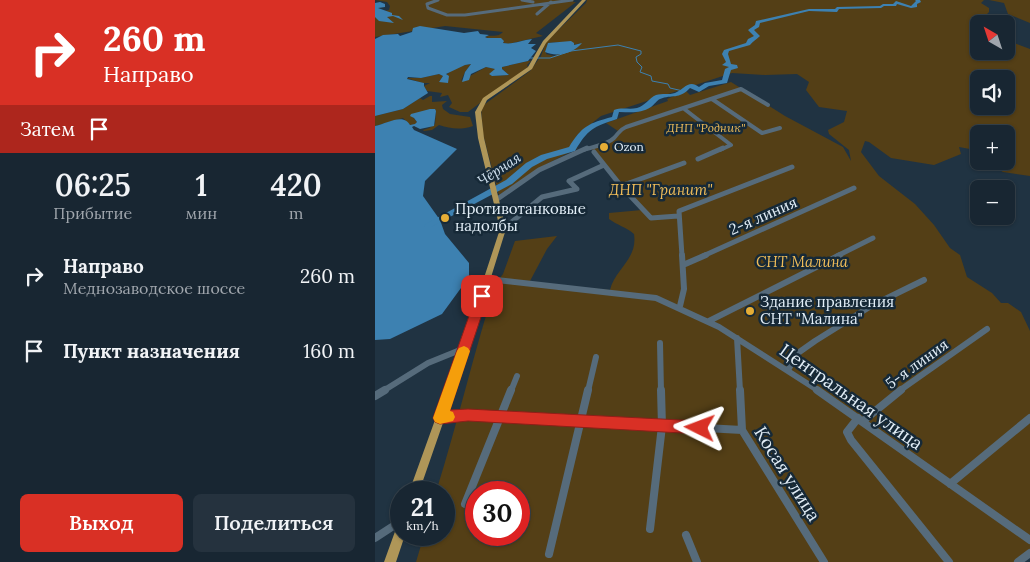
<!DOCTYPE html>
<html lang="ru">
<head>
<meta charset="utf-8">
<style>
	:root { --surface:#182632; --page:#25323e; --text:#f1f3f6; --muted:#9fa5ac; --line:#36434d; --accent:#d93025 }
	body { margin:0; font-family:Lora,serif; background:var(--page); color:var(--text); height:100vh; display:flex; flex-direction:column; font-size:19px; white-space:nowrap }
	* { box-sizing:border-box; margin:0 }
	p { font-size:16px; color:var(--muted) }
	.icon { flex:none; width:28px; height:28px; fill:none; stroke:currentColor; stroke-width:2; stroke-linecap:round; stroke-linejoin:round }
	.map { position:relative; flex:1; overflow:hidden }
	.details { display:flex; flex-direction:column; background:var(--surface); width:375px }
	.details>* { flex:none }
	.top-card { background:#d93025; color:#fff; overflow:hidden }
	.needle { width:32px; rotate:321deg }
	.buttons { position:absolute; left:595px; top:15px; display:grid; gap:10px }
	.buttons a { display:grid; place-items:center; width:45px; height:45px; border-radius:8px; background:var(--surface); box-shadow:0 1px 4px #0004,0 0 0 1px var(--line); font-size:25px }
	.speed { position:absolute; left:15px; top:481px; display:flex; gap:10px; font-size:25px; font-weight:700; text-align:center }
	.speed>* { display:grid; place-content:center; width:65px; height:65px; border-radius:50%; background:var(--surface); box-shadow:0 1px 4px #0004,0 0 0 1px var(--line); line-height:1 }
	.speed small { font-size:12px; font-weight:400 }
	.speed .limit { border:8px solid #d22; background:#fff; color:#111 }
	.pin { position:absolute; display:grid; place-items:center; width:42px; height:42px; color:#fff; margin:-21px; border-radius:10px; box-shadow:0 2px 8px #0006 }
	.me { position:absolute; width:55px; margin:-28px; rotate:273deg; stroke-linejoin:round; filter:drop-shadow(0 0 4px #0008) }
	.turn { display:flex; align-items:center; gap:18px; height:105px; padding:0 20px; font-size:22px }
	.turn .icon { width:65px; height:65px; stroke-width:2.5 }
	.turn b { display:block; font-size:35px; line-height:42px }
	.then { display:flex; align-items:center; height:48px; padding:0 20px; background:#0003; gap:10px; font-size:19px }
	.eta { display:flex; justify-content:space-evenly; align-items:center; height:85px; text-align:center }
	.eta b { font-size:30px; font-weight:600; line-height:35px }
	.button { display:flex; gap:10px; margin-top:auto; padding:10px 20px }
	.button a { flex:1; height:58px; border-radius:8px; background:var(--accent); color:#fff; font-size:20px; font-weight:600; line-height:58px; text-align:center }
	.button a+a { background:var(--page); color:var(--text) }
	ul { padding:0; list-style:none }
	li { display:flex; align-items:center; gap:15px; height:75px; padding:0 20px }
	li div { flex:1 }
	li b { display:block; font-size:19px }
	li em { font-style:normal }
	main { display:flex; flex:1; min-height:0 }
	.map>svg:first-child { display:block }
</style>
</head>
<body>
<main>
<section class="details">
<div class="top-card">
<div class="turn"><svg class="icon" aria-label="right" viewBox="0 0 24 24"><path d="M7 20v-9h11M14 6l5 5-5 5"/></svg><div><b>260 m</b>Направо</div></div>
<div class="then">Затем<svg class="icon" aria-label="arrive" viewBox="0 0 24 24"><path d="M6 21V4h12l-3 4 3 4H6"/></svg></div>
</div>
<div class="eta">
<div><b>06:25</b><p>Прибытие</p></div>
<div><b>1</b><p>мин</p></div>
<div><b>420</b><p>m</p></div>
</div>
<ul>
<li><svg class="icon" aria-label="right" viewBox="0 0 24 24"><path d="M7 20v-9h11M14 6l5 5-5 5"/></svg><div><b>Направо</b><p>Меднозаводское шоссе</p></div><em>260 m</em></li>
<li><svg class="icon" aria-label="arrive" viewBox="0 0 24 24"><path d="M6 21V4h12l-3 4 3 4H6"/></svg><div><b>Пункт назначения</b></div><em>160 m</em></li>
</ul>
<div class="button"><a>Выход</a><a>Поделиться</a></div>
</section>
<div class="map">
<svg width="655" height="562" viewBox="0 0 655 562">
	<rect width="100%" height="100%" fill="#203342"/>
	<path fill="#543f16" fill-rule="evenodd" d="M0 0H199L198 2H201L161 33 168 36 133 44 110 37C115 34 123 38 128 32L70 26 0 37V13L14 10 15 6 12 2Z
		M212 0H609L606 3 614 8V12L608 18 636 23 604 24V30L599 33 604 34V51H631V40L655 49V176L628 172 609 161H631V134H604V157L595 149 584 147 586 154 559 165 516 158 494 142 490 141 486 152 504 176 540 204 559 225 575 248 585 255 592 277 617 293 626 303H633L646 312 655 331V553L643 562H41L49 535H69V492H61C83 422 99 351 122 280L235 290C240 269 263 259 259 234 251 227 242 225 234 219V213L267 210 215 147 239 138 243 131 231 123 293 101 292 99 311 91 315 95 356 82 410 116 468 147 476 161 474 150 454 134 453 130 469 122 472 111 444 107 431 90 434 82 422 74 390 75 357 73 226 116 202 135 197 145 203 148 168 166 124 195 108 134 106 107 155 71 166 56 171 42 211 3ZM184 42 198 45 206 43 179 56 171 54 173 43ZM604 79H631V106H604ZM101 492H144V535H101Z
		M614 0H655V23L633 14 629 3Z
		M153 61H156L152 65 153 67 93 112H85L74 107 77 103 73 95 65 97 67 93 52 91 49 86 55 83H48L31 78H46L64 74 68 76 64 82C72 73 83 65 96 64L90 72 86 81 111 67 121 69 115 74 117 76 134 75 126 68 127 67Z
		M55 96H57V102L72 101 67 105 68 109 75 114 95 117 98 126C86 130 76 129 64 125L57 130 49 131 48 130 54 128 60 124 61 111 37 116 42 122 41 124 35 125 28 118 0 126V116L28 109 45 98 48 100Z
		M182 236 172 249 155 281 124 279 128 274 140 241Z"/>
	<path fill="#3d81b1" d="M5 2 10 4V7L3 8 17 13V15L24 16 28 20 18 16 12 17 19 23 4 21 0 17V3Z
		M45 26 89 33 103 31 105 34 114 35 110 37 112 38H126L129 41 128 43C138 45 147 40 157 39L153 44H161L156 48 161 51 153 61 127 67V69L134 75 117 76 114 74 120 69 111 67 96 74 94 80 87 82 90 72 96 64 90 65 71 74 74 76 73 83 64 82 68 76 64 74 46 78 33 77 32 79 49 83V86L53 93 28 109 0 116V39L8 35 23 34 25 36 37 32 38 28Z
		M196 41 199 43V45L207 43C200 52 183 58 170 52L173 43Z
		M55 109H60L61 111 59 126 45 129 39 126 37 127 39 130 82 149 50 181 48 196 65 220 70 234 94 263V277L67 314 15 339 0 340V126C13 123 28 113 35 125L40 124 42 122 39 118 35 116 36 114Z"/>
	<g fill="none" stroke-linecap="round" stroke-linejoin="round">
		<path stroke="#3d81b1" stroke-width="1" d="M155 58H175L196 51 243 45 266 51V54L261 57 262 62 267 67 265 72 276 76 277 81 293 84 295 88 308 91"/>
		<path fill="#3d81b1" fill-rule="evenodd" d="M540 0H545L546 2 542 4V7L536 8 522 4 521 6H509L506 8 464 9 462 12 434 11 385 23 384 27 379 30 385 36C381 40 378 41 375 45L354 51 353 54 356 64 362 65 363 68 356 70 352 83 334 86 324 92 315 88C304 100 297 94 285 99 282 100 279 105 276 107 265 114 256 112 244 112L242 119C218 127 213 129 200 151L172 159 157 167 137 184 56 227H50L49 225 131 180 151 163 166 155 194 147C207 126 214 123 237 117L239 110C247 107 254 110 262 108 270 106 274 98 281 95 287 93 294 95 300 93 309 89 314 79 324 87L330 83 347 80 350 69 354 67 347 65 351 62 347 54 349 50 371 43 373 39 379 36 373 30 380 25 381 21 434 9H460L462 7 505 6 508 4H518L521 1 536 6 541 1Z"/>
	</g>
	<path fill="#1b5174" stroke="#133951" d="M375 306 380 310 375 312 370 308Z"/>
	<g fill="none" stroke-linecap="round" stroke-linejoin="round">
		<path stroke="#566b7b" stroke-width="3" d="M63 0 52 4 53 8 72 15H90L197 0
			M147 0 158 2
			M162 14 176 2"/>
		<path stroke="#566b7b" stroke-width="4" d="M337 99 387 133 405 128
			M308 108 356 145 345 150
			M208 150C217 147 232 145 239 138 244 133 244 130 251 127L366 89 393 105"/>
		<path stroke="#566b7b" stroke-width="5" d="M219 152 246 186 276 218 303 216
			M323 159 348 148
			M246 186 309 163
			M121 200 164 170 212 148
			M128 229 167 197 202 189 194 181 229 165
			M307 256 304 211 417 167
			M328 256 479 188
			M462 256 498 238"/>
		<path stroke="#566b7b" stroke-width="6" d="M308 265 331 255
			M113 279 281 298 344 327 444 391
			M305 306 309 289 307 255
			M334 321 465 255
			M362 338 365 391
			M285 343 286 391
			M413 370 423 353 440 341 496 306 549 280
			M8 391 53 363 90 348
			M136 391 142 376
			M213 391 221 357
			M524 391 612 329"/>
		<path stroke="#566b7b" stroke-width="8" d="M365 390 367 430 449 562
			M442 390 655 540
			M0 396 10 390
			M65 418 93 415 367 430
			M483 418 472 432 476 440 574 562
			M488 421 526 390
			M575 484 655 418
			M90 504 136 390
			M275 529 287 426 286 390
			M311 535 322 562
			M0 538 26 521
			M174 554 213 390
			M643 562 655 553"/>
		<path fill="#af9658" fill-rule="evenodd" d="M207 0H211L171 43 157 69 112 100 106 112 109 138 131 229 94 348 44 492H34L86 348 125 229 103 138 100 112 108 98 153 67 168 41Z
			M26 525V535H30L21 562H9L22 526Z"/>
	</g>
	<path fill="#d93025" stroke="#8d1f18" d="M107 292 113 296 75 410 93 409 325 421 331 423 333 428 331 432 325 434 93 421 65 424 60 422 58 418 101 296Z"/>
	<path fill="#f59e0b" d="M89 346 93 348 95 351 75 411 78 412 80 417 78 421 65 424 60 422 58 418 82 351 84 348Z"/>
	<g fill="#e5ad36" stroke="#162937" stroke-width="2">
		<circle cx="229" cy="147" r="5"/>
		<circle cx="70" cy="218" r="5"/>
		<circle cx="375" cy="311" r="5"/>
	</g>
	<g text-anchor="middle" stroke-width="5" stroke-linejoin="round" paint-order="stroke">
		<g font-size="12" font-style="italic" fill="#f0bd59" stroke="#162937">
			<text x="331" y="132">ДНП "Родник"</text>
		</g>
		<g font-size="12" fill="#e2eef7" stroke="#162937" text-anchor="start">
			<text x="239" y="151">Ozon</text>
		</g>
		<g font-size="14" font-style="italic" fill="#d1e2f0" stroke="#162937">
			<text transform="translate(124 169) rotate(-33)" y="5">Чёрная</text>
		</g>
		<g font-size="15" font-style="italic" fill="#f0bd59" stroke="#162937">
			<text x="286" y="195">ДНП "Гранит"</text>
			<text x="427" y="267">СНТ Малина</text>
		</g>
		<g font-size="15" fill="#e2eef7" stroke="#162937" text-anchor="start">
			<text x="80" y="214">Противотанковые<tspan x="80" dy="17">надолбы</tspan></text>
			<text x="385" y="307">Здание правления<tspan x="385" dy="17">СНТ "Малина"</tspan></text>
		</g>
		<g font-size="15" fill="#e2eef7" stroke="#162937">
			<text transform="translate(388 216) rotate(-24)" y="5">2-я линия</text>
			<text transform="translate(542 364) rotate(-36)" y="5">5-я линия</text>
		</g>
		<g font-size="18" fill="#e2eef7" stroke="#162937">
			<text transform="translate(476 397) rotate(35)" y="6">Центральная улица</text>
			<text transform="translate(412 474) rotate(58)" y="6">Косая улица</text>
		</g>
	</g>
</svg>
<div class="buttons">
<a><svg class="needle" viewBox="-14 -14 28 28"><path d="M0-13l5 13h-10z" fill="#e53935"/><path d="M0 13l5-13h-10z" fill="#9fa5ac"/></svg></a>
<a><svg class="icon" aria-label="sound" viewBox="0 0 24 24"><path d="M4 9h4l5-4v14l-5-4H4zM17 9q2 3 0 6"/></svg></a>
<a>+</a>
<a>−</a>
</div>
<div class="speed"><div>21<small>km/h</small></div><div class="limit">30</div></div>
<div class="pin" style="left:107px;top:296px;background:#d93025"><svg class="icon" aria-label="arrive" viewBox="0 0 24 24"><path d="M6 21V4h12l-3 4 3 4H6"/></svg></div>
<svg class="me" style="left:325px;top:428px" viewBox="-20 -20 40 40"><path d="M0-17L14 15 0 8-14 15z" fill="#d93025" stroke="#fff" stroke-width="4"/></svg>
</div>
</main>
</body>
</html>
